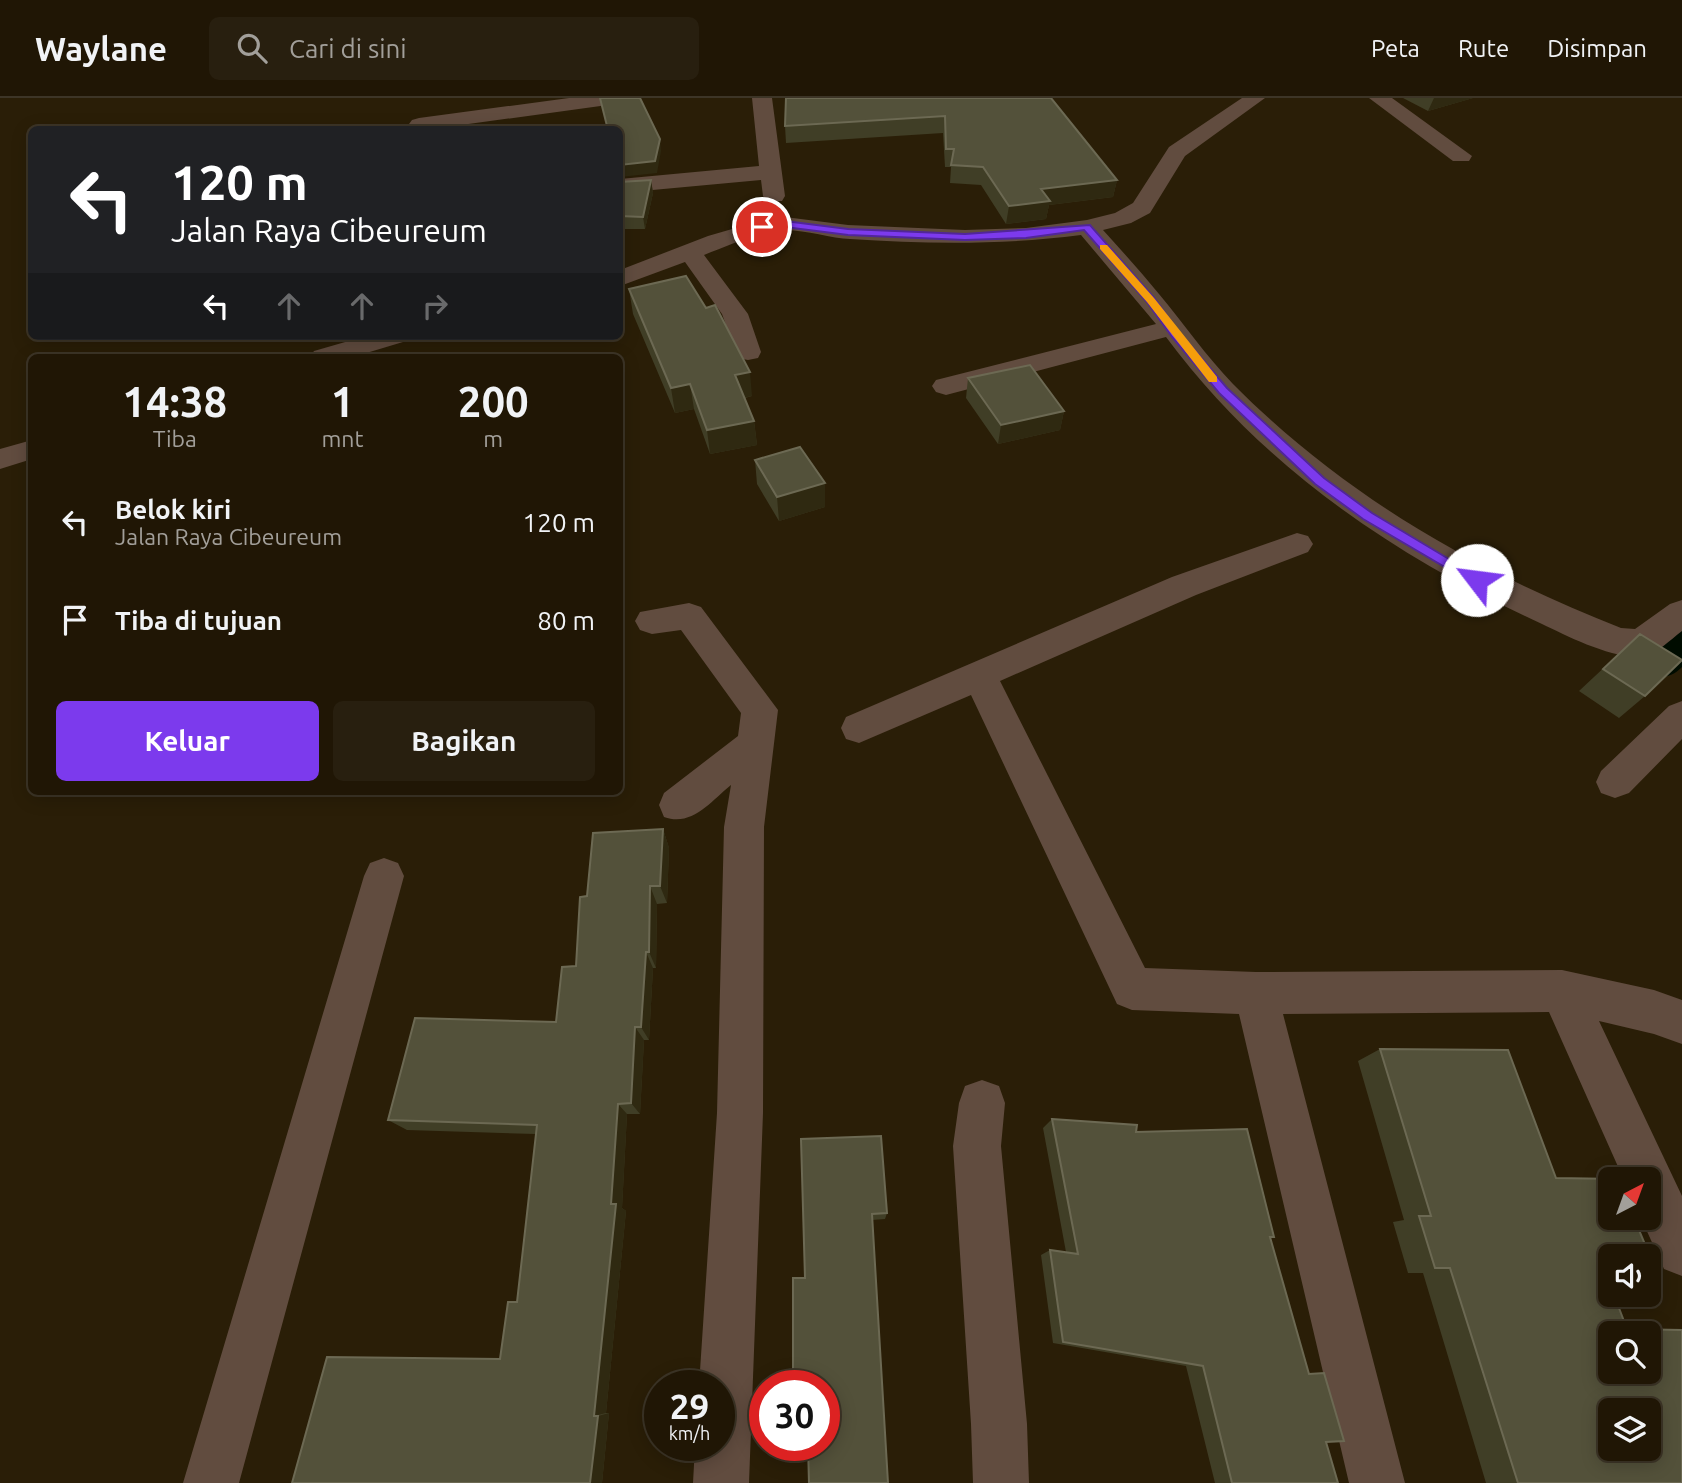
<!DOCTYPE html>
<html lang="id">
<head>
<meta charset="utf-8">
<style>
	:root { --surface:#201605; --page:#281f0f; --text:#f1f3f6; --muted:#a29f9a; --line:#3d3527; --accent:#7c3aed }
	body { margin:0; font-family:Ubuntu,sans-serif; background:var(--page); color:var(--text); height:100vh; display:flex; flex-direction:column; font-size:26px; white-space:nowrap }
	* { box-sizing:border-box; margin:0 }
	p { font-size:23px; color:var(--muted) }
	.icon { flex:none; width:38px; height:38px; fill:none; stroke:currentColor; stroke-width:2; stroke-linecap:round; stroke-linejoin:round }
	.map { position:relative; flex:1; overflow:hidden }
	.sheet { position:absolute; left:28px; top:256px; width:595px; height:441px; display:flex; flex-direction:column; background:var(--surface); border-radius:10px; box-shadow:0 4px 18px #0003,0 0 0 2px var(--line) }
	.sheet>* { flex:none }
	.hud { position:absolute; left:28px; top:28px; width:595px; height:214px; border-radius:10px; box-shadow:0 4px 18px #0003,0 0 0 2px var(--line); background:#202124; color:#fff; overflow:hidden }
	.needle { width:46px; rotate:41deg }
	.fabs { position:absolute; left:1598px; top:1069px; display:grid; gap:14px }
	.fabs a { display:grid; place-items:center; width:63px; height:63px; border-radius:10px; background:var(--surface); box-shadow:0 4px 18px #0003,0 0 0 2px var(--line); font-size:35px }
	.speed { position:absolute; left:644px; top:1272px; display:flex; gap:14px; font-size:35px; font-weight:700; text-align:center }
	.speed>* { display:grid; place-content:center; width:91px; height:91px; border-radius:50%; background:var(--surface); box-shadow:0 4px 18px #0003,0 0 0 2px var(--line); line-height:1 }
	.speed small { font-size:18px; font-weight:400 }
	.speed .limit { border:10px solid #d22; background:#fff; color:#111 }
	.pin { position:absolute; display:grid; place-items:center; width:60px; height:60px; color:#fff; margin:-30px; border:4px solid #fff; border-radius:50%; box-shadow:0 2px 7px #0007 }
	.me { position:absolute; width:77px; margin:-38px; rotate:300deg; stroke-linejoin:round; filter:drop-shadow(0 0 5px #0008) }
	.turn { display:flex; align-items:center; gap:24px; height:147px; padding:0 28px; font-size:32px }
	.turn .icon { width:91px; height:91px; stroke-width:2.5 }
	.turn b { display:block; font-size:49px; line-height:60px }
	.lanes { display:flex; align-items:center; height:66px; padding:0 28px; background:#0003; justify-content:center; gap:35px; direction:ltr }
	.lanes .off { opacity:.35 }
	.eta { display:flex; justify-content:space-evenly; align-items:center; height:119px; text-align:center }
	.eta b { font-size:42px; font-weight:700; line-height:49px }
	.primary-button { display:flex; gap:14px; margin-top:auto; padding:14px 28px }
	.primary-button a { flex:1; height:80px; border-radius:10px; background:var(--accent); color:#fff; font-size:28px; font-weight:700; line-height:80px; text-align:center }
	.primary-button a+a { background:var(--page); color:var(--text) }
	ul { padding:0; list-style:none }
	li { display:flex; align-items:center; gap:21px; height:98px; padding:0 28px }
	li div { flex:1 }
	li b { display:block; font-size:26px }
	li em { font-style:normal }
	header { display:flex; align-items:center; gap:42px; box-sizing:border-box; height:98px; padding:0 35px; background:var(--surface); border-bottom:2px solid var(--line) }
	header strong { font-size:33px }
	nav { display:flex; gap:38px; margin-inline-start:auto; font-size:24px }
	.search { width:490px; height:63px; background:var(--page); display:flex; align-items:center; gap:18px; box-sizing:border-box; padding:0 24px; border-radius:10px; color:var(--muted); font-size:26px }
	.map>svg:first-child { display:block }
</style>
</head>
<body>
<header>
<strong>Waylane</strong>
<div class="search"><svg class="icon" aria-label="search" viewBox="0 0 24 24"><circle cx="10" cy="10" r="6"/><path d="M15 15l6 6"/></svg>Cari di sini</div>
<nav><a>Peta</a><a>Rute</a><a>Disimpan</a></nav>
</header>
<div class="map">
<svg width="1682" height="1385" viewBox="0 0 1682 1385">
	<rect width="100%" height="100%" fill="#2a1e07"/>
	<g fill="none" stroke-linecap="round" stroke-linejoin="round">
		<path fill="#000c00" fill-rule="evenodd" d="M1682 524V569C1670 581 1659 581 1643 576L1637 564C1647 545 1662 531 1682 524Z"/>
		<path fill="#614c3f" fill-rule="evenodd" d="M569 0H625L622 4 615 6 425 32 412 30 409 26 412 22 419 20Z
			M752 0H772L785 98 782 103H766L763 98 761 82 620 95V81L759 68Z
			M1242 0H1265L1185 58 1150 115 1131 125 1103 132C1122 153 1141 174 1159 196 1184 226 1206 258 1233 286 1344 398 1476 473 1621 530L1635 531 1670 506 1682 502V533C1670 542 1657 556 1642 558 1614 562 1567 538 1542 526 1396 459 1263 370 1166 239L946 297 936 294 932 288 936 282 1156 226 1081 137C1004 147 928 146 850 141 829 140 796 129 776 133 752 137 727 148 704 157L748 216 761 254 758 260 748 262 738 260 722 216 685 164 620 188V172L708 138 777 118 848 127 965 132 1026 130 1087 122 1115 115 1133 105 1169 49Z
			M1369 0H1392L1472 58 1469 63H1453Z
			M366 238H407L403 244 353 259H310L314 253Z
			M32 342V361L0 371V351Z
			M1297 435 1308 438 1313 446 1308 454 1196 497 1000 583 1145 870 1256 874 1562 872 1654 892 1682 902V946L1654 936 1599 923 1682 1098V1178L1664 1171 1641 1120H1648V1082H1624L1549 914 1283 916 1405 1385H1349L1239 916 1132 912 1117 906 971 597 859 645 846 641 841 630 846 619 1172 479Z
			M689 505 701 509 778 612 764 729 763 1015 749 1385H693L695 1348H719V1288H699L717 1015 724 729 731 687C710 704 692 729 664 719L659 707 664 695 738 638 741 615 681 532 652 536 640 532 635 523 640 514Z
			M1682 603V641L1629 695 1615 700 1601 695 1596 684 1601 673 1669 608Z
			M384 760 398 765 404 778 239 1385H183L364 778 370 765Z
			M982 982 999 988 1005 1005 1001 1048 1027 1326 1029 1385H973L971 1326 953 1048 959 1005 965 988Z"/>
	</g>
	<path fill="#403e26" d="M1051 0 1117 82 1113 99 1049 107 1046 121 1006 126 981 87 950 85 951 69H945L943 35 786 45 785 28Z
		M1403 0H1473L1428 13Z
		M651 82 653 95 645 131H620V84Z
		M629 191 706 210 752 298 745 300 754 323 757 347 710 356 694 311 675 315 633 216Z
		M968 280 1064 313 1060 332 998 346 966 300Z
		M755 362 825 385V409L779 423 757 386Z
		M1640 536 1645 598 1619 620 1579 593Z
		M663 731 669 750 667 805 657 806 656 870H653L649 942H644L640 1016H627L622 1110 626 1113 606 1315H609L602 1385H292L500 1261 517 1204 536 1036 407 1032 388 1022 556 924 576 868 587 798Z
		M1380 951 1556 1080 1649 1156 1630 1158H1610V1161L1600 1160 1682 1385H1486L1423 1175H1408L1393 1124 1404 1122 1358 963Z
		M1052 1021 1136 1034 1274 1139 1270 1140 1309 1275H1324L1326 1344 1338 1385H1215L1186 1268 1053 1245 1041 1157 1050 1152 1066 1154 1043 1030Z
		M801 1041 887 1115 885 1121 872 1122 805 1180Z"/>
	<path fill="#2f2911" d="M1434 0H1473L1428 13Z
		M660 41 661 53 657 75 620 79V67Z
		M651 82 653 95 645 131 643 119Z
		M1117 82 1113 99 1049 107 1046 121 1006 126 1009 108 1041 91Z
		M750 274 752 298 738 301 735 277Z
		M690 286 694 311 675 315 671 290Z
		M1064 313 1060 332 998 346 1001 327Z
		M754 323 757 347 710 356 707 332Z
		M825 385V409L779 423 777 399Z
		M663 731 669 750 667 805 660 788Z
		M650 788 657 806 656 870 649 854Z
		M646 854 653 870 649 942 641 929Z
		M635 929 644 942 640 1016 631 1005Z
		M618 1006 627 1016 622 1110 626 1113 606 1315 594 1318 611 1106Z
		M609 1315 602 1385H590L598 1318Z"/>
	<path fill="#53513a" stroke="#6c6953" stroke-width="2" fill-rule="evenodd" d="M600 0H640L660 41 655 63 620 67V32H608Z
		M786 0H1051L1117 82 1041 91 1050 103 1009 108 983 69 951 67 954 51H946L945 18 785 28Z
		M651 82 643 119 620 118V84Z
		M686 178 706 210 715 207 750 274 735 277 754 323 707 332 690 286 671 290 629 191Z
		M1030 267 1064 313 1001 327 968 280Z
		M800 349 825 385 777 399 755 362Z
		M1640 536 1682 562 1645 598 1603 571Z
		M663 731 660 788H650L649 854H646L641 929H635L631 1005 618 1006 611 1106H616L594 1318H598L590 1385H292L327 1259 500 1261 508 1204H517L537 1027 388 1022 415 920 556 924 562 869 576 868 580 799 587 798 593 735Z
		M1380 951 1508 952 1556 1080 1618 1081 1610 1082V1120H1634L1649 1156 1598 1155 1610 1187V1197H1614L1627 1231 1682 1232V1385H1518L1450 1170H1435L1419 1118H1431ZM1610 1236H1648V1274H1610ZM1610 1312H1648V1351H1610Z
		M1052 1021 1137 1027 1136 1034 1247 1031 1274 1139H1270L1309 1276 1324 1275 1344 1343 1326 1344 1338 1385H1232L1203 1268 1063 1244 1050 1152 1078 1156Z
		M881 1038 887 1115 872 1116 888 1385H809L808 1348H824V1288H793V1180H805L801 1041Z"/>
	<path fill="#7c3aed" stroke="#51269a" stroke-width="2" d="M777 122 848 131 965 136 1090 127 1154 200 1179 234 1227 290 1324 380 1372 415 1484 482 1477 487 1472 485 1363 421 1315 386 1219 295 1172 239 1147 204 1084 132 1026 140 965 142 848 137 777 128 762 132 757 129Z"/>
	<path fill="#f59e0b" d="M1100 147H1107L1154 200 1217 279V284H1209L1147 204 1100 151Z"/>
</svg>
<div class="fabs">
<a><svg class="needle" viewBox="-14 -14 28 28"><path d="M0-13l5 13h-10z" fill="#e53935"/><path d="M0 13l5-13h-10z" fill="#a29f9a"/></svg></a>
<a><svg class="icon" aria-label="sound" viewBox="0 0 24 24"><path d="M4 9h4l5-4v14l-5-4H4zM17 9q2 3 0 6"/></svg></a>
<a><svg class="icon" aria-label="search" viewBox="0 0 24 24"><circle cx="10" cy="10" r="6"/><path d="M15 15l6 6"/></svg></a>
<a><svg class="icon" aria-label="layers" viewBox="0 0 24 24"><path d="M12 4l9 5-9 5-9-5zM3 14l9 5 9-5"/></svg></a>
</div>
<div class="speed"><div>29<small>km/h</small></div><div class="limit">30</div></div>
<div class="pin" style="left:762px;top:129px;background:#d93025"><svg class="icon" aria-label="arrive" viewBox="0 0 24 24"><path d="M6 21V4h12l-3 4 3 4H6"/></svg></div>
<svg class="me" style="left:1477px;top:482px" viewBox="-20 -20 40 40"><circle r="19" fill="#fff"/><path d="M0-13L10 11 0 6-10 11z" fill="#7c3aed"/></svg>
<div class="hud">
<div class="turn"><svg class="icon" aria-label="left" viewBox="0 0 24 24"><path d="M17 20v-9H6M10 6l-5 5 5 5"/></svg><div><b>120 m</b>Jalan Raya Cibeureum</div></div>
<div class="lanes"><svg class="icon" aria-label="left" viewBox="0 0 24 24"><path d="M17 20v-9H6M10 6l-5 5 5 5"/></svg><svg class="icon off" aria-label="ahead" viewBox="0 0 24 24"><path d="M12 20V5M6 11l6-6 6 6"/></svg><svg class="icon off" aria-label="ahead" viewBox="0 0 24 24"><path d="M12 20V5M6 11l6-6 6 6"/></svg><svg class="icon off" aria-label="right" viewBox="0 0 24 24"><path d="M7 20v-9h11M14 6l5 5-5 5"/></svg></div>
</div>
<section class="sheet">
<div class="eta">
<div><b>14:38</b><p>Tiba</p></div>
<div><b>1</b><p>mnt</p></div>
<div><b>200</b><p>m</p></div>
</div>
<ul>
<li><svg class="icon" aria-label="left" viewBox="0 0 24 24"><path d="M17 20v-9H6M10 6l-5 5 5 5"/></svg><div><b>Belok kiri</b><p>Jalan Raya Cibeureum</p></div><em>120 m</em></li>
<li><svg class="icon" aria-label="arrive" viewBox="0 0 24 24"><path d="M6 21V4h12l-3 4 3 4H6"/></svg><div><b>Tiba di tujuan</b></div><em>80 m</em></li>
</ul>
<div class="primary-button"><a>Keluar</a><a>Bagikan</a></div>
</section>
</div>
</body>
</html>
